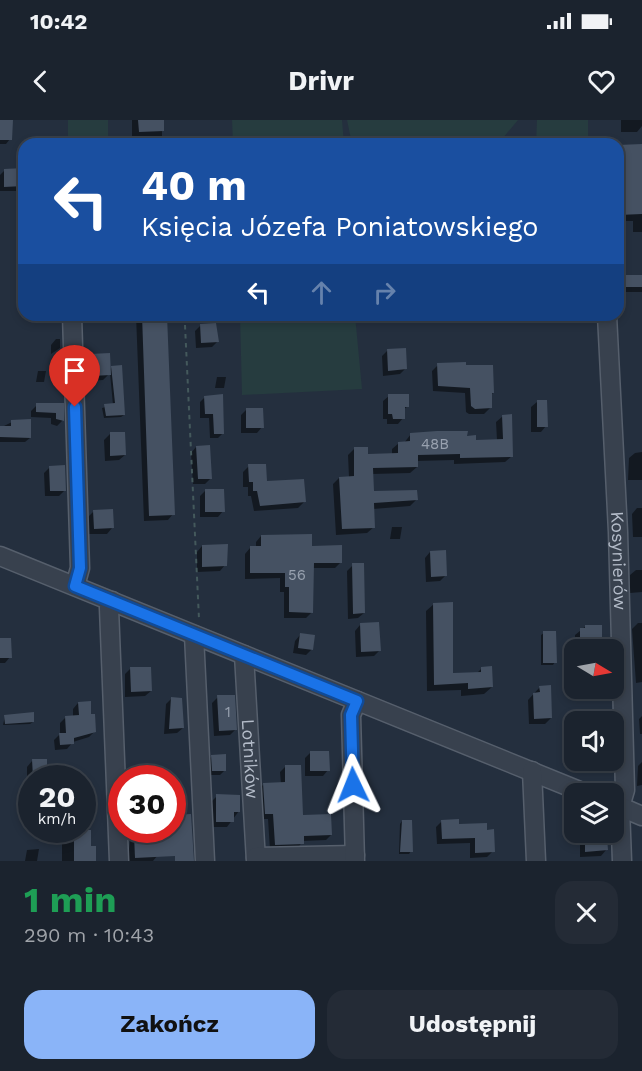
<!DOCTYPE html>
<html lang="pl">
<head>
<meta charset="utf-8">
<style>
	:root { --surface:#1b232e; --page:#242b36; --text:#f1f3f6; --muted:#a0a4aa; --line:#39404a; --accent:#8ab4f8 }
	body { margin:0; font-family:"Work Sans",sans-serif; background:var(--page); color:var(--text); height:100vh; display:flex; flex-direction:column; font-size:22px; white-space:nowrap }
	* { box-sizing:border-box; margin:0 }
	p { font-size:20px; color:var(--muted) }
	.icon { flex:none; width:33px; height:33px; fill:none; stroke:currentColor; stroke-width:2; stroke-linecap:round; stroke-linejoin:round }
	.map { position:relative; height:741px; overflow:hidden }
	.panel { display:flex; flex-direction:column; background:var(--surface); flex:1 }
	.panel>* { flex:none }
	.top-card { position:absolute; left:18px; top:18px; width:606px; height:183px; border-radius:18px; box-shadow:0 3px 9px #0003,0 0 0 2px var(--line); background:#1a4fa0; color:#fff; overflow:hidden }
	.needle { width:39px; rotate:100deg }
	.tools { position:absolute; left:564px; top:519px; display:grid; gap:12px }
	.tools a { display:grid; place-items:center; width:60px; height:60px; border-radius:12px; background:var(--surface); box-shadow:0 3px 9px #0003,0 0 0 2px var(--line); font-size:30px }
	.speed { position:absolute; left:18px; top:645px; display:flex; gap:12px; font-size:30px; font-weight:700; text-align:center }
	.speed>* { display:grid; place-content:center; width:78px; height:78px; border-radius:50%; background:var(--surface); box-shadow:0 3px 9px #0003,0 0 0 2px var(--line); line-height:1 }
	.speed small { font-size:15px; font-weight:400 }
	.speed .limit { border:9px solid #d22; background:#fff; color:#111 }
	.pin { position:absolute; display:grid; place-items:center; width:51px; height:51px; color:#fff; margin:-62px -26px; border-radius:50% 50% 50% 0; rotate:-45deg; box-shadow:0 0 6px #0007 }
	.pin .icon { rotate:45deg }
	.me { position:absolute; width:66px; margin:-33px; rotate:358deg; stroke-linejoin:round; filter:drop-shadow(0 0 4px #0008) }
	.turn { display:flex; align-items:center; gap:21px; height:126px; padding:0 24px; font-size:27px }
	.turn .icon { width:78px; height:78px; stroke-width:2.5 }
	.turn b { display:block; font-size:42px; line-height:51px }
	.lanes { display:flex; align-items:center; height:57px; padding:0 24px; background:#0003; justify-content:center; gap:30px; direction:ltr }
	.lanes .off { opacity:.35 }
	.round { display:grid; place-items:center; flex:none; width:63px; height:63px; border-radius:18px; background:var(--page) }
	.overview { display:flex; align-items:center; justify-content:space-between; height:102px; padding:0 24px }
	h1 { font-size:36px; font-weight:700; line-height:45px; color:#1e9e55 }
	.button { display:flex; gap:12px; margin-top:auto; padding:12px 24px }
	.button a { flex:1; height:69px; border-radius:18px; background:var(--accent); color:#111; font-size:24px; font-weight:700; line-height:69px; text-align:center }
	.button a+a { background:var(--page); color:var(--text) }
	.status { display:flex; justify-content:space-between; align-items:center; height:42px; padding:0 30px; background:var(--surface); direction:ltr }
	.status svg { height:16px; fill:currentColor }
	header { display:flex; justify-content:space-between; align-items:center; height:78px; padding:0 24px; background:var(--surface); font-size:27px; font-weight:700 }
	.map>svg:first-child { display:block }
</style>
</head>
<body>
<div class="status"><b>10:42</b><svg viewBox="0 0 49 12"><path d="M0 12V9h3v3zM5 12V6h3v6zM10 12V3h3v9zM15 12V0h3v12zM26 1h20v11H26zM47 4h2v5h-2z"/></svg></div>
<header><svg class="icon" aria-label="back" viewBox="0 0 24 24"><path d="M15 5l-7 7 7 7"/></svg>Drivr<svg class="icon" aria-label="heart" viewBox="0 0 24 24"><path d="M12 20l-8-8c-3-5 5-10 8-4 3-6 11-1 8 4z"/></svg></header>
<div class="map">
<svg width="642" height="741" viewBox="0 0 642 741">
	<rect width="100%" height="100%" fill="#242f3e"/>
	<path fill="#263c3f" d="M68 0H108V24H68Z
		M232 0H342L344 24H233Z
		M347 0H518L502 19V24H352Z
		M537 0H588V24H536Z
		M240 195H355L362 269 242 275Z"/>
	<path fill="#0007" d="M0 0H11L10 19 6 24H0Z
		M132 0H162V24H132Z
		M621 0H642V6L637 12H621Z
		M642 26V112H633V101H618V27Z
		M4 51 24 65 18 71H0V55Z
		M642 156V172H618L619 157Z
		M136 195H166L173 394 168 400 144 401Z
		M383 195H400L395 199 383 200Z
		M201 205 217 222 212 227 196 228 195 211Z
		M56 219H60V228L51 234V225Z
		M388 230 405 249 400 254 383 256 382 236Z
		M91 235 109 250 112 247 124 295 121 297 104 298 102 288 113 285 110 253 103 260 86 261 85 241Z
		M438 245 493 273 490 275V288L484 294H469L466 292 465 273 433 271 432 251Z
		M38 251H46L44 262H36Z
		M217 257H226L224 268H215Z
		M221 276 223 313 218 318H210L209 298H200V282L205 277Z
		M389 276 408 286 403 290V298L398 304H387V299H383V281Z
		M537 282 546 306 541 312H531V287Z
		M37 285H62L63 300 57 306 51 304V298L31 297V291Z
		M246 290 262 307 257 313H241V295Z
		M503 296 512 336 505 342 454 344V340L416 341 417 347 410 353 372 354V373L416 380 410 386 373 389 374 407 367 413 336 415 333 364 339 358 349 357 348 335 355 328 366 336 392 335V329L399 323H404L411 314 466 317 474 321 497 320 496 302Z
		M12 302 30 318 25 322H0V308Z
		M110 314 125 335 119 340 105 341 104 320Z
		M196 327 211 358 205 364H193L191 333Z
		M642 332V360H628L629 338 635 333Z
		M249 346 265 363 304 382 298 388 254 391 251 376H248V367H243V352Z
		M50 347 65 370 59 376H45L44 353Z
		M205 371 223 391 218 397H200V376Z
		M637 388H642V417H633L632 394Z
		M94 391 112 408 107 414H89L88 397Z
		M392 407H402L400 419H390Z
		M261 416 311 427 341 442 335 448H312V492L306 498H284V472H280V458L245 459V434L250 428H256V422Z
		M202 426 225 445 220 451 197 452V432Z
		M430 432 446 455 440 461 426 462 425 438Z
		M353 445 364 493 358 498 348 499 347 451Z
		M636 450H642V472L630 473V455Z
		M434 484 451 554 477 553 482 548 492 567 484 574 461 576V570L427 571 426 491Z
		M638 503H642V562L636 563 632 509Z
		M360 505 379 531 374 536 356 537 355 511Z
		M586 506 601 519 595 524 575 525V515Z
		M544 513 555 542 553 545H541V515Z
		M300 515 312 529 306 535 293 533 295 521Z
		M0 520 10 537 5 543H0Z
		M130 549 151 571 145 576 125 577V554Z
		M540 567 551 598 545 604H529L528 580Z
		M218 577 236 609 230 615 214 616 212 583Z
		M171 579 183 608 177 613 164 614 166 584Z
		M78 583 90 596 95 611 89 617 73 622 67 629 55 630 54 620 60 614V603L66 597H73V589Z
		M5 596 33 602 30 604 3 605Z
		M642 596V614H640L639 599Z
		M311 632 328 650 323 656H305V638Z
		M212 636 225 650 220 655H208L207 641Z
		M45 640 47 658H32V681H27V647L32 641Z
		M642 642V665L637 666 638 646Z
		M285 647 302 696 331 715 326 720 303 721 297 729 270 730 268 699H260L258 670 264 664H281L280 652Z
		M217 676 239 691 227 707H211V682Z
		M82 693H93V702L89 706V728L95 741H62V710H82Z
		M172 696H190L153 741H128L131 710H172Z
		M402 701 411 731 409 734H399L400 704Z
		M442 701 458 706 485 704 493 731 487 737 470 738V723L437 724 436 707Z
		M582 712H593L606 730 601 736 580 737V715Z
		M39 729 37 741H25L27 730Z"/>
	<path fill="#455162" d="M0 0H13L12 20H0Z
		M138 0H164V11L139 12Z
		M642 24V94L619 95 618 25Z
		M24 48V66L4 67V49Z
		M618 155H642V167H619Z
		M142 195H167L175 395 149 396Z
		M216 203 219 222 201 223 200 204Z
		M406 228 407 249 388 251 387 229Z
		M110 233 111 255 91 256 90 234Z
		M466 242V245H493L494 273H492V288L475 289 471 286 470 268 438 266 437 243Z
		M122 245 125 295 106 296 104 284 115 283 111 246Z
		M223 274 224 314H214L213 294H205L204 276Z
		M388 274H409V287H405V299H393L392 294H388Z
		M537 280H547L548 307H537Z
		M36 283H64V301L56 299V293L36 292Z
		M246 288H263L264 308H246Z
		M512 294 513 337 460 338V334L418 335V347L373 348 374 371 417 370 418 380 374 383 375 408 342 409 339 357 354 356V327H368V334L398 333V322L410 321V313L437 311H468L467 316 476 315V320L503 319 502 295Z
		M31 299V318L0 317V306H11V300Z
		M110 312H125L126 335 110 336Z
		M210 325 212 359H198L196 326Z
		M248 344H266L267 361 304 359 306 382 260 386 257 371H253V362H249Z
		M65 345 66 371H50L49 346Z
		M205 369H224L225 392H205Z
		M113 389 114 408 94 409 93 390Z
		M312 414V426L342 425V443H314L313 493 289 492V467H285V453H250V426H261V415Z
		M228 424 227 446 202 447V425Z
		M446 430 447 456 431 457 430 431Z
		M352 443H364L365 493 353 494Z
		M453 482V553L481 552V547L492 546 493 567 468 569V563L434 565 433 483Z
		M379 502 381 531 361 532 360 503Z
		M585 505H602V519L580 520V508H585Z
		M543 511H556L557 543H543Z
		M300 513 315 515 313 530 298 528Z
		M0 518H11L12 538H0Z
		M130 547H151L152 571 131 572Z
		M551 565 552 598 534 599 533 573 540 572 539 566Z
		M217 575H235L237 610 219 611Z
		M171 577 182 578 184 608 169 609Z
		M91 581V594H95L96 612 74 618V624L60 625 59 613H66L65 596 79 595 78 582Z
		M34 592V602L5 604 4 595Z
		M310 631H329L330 651H310Z
		M226 634V651H212L211 635Z
		M32 639H47V658H33Z
		M285 645H301L303 695 331 694 332 715 304 716V724L275 725 273 694H265L263 663 285 662Z
		M216 674 240 675V692H234V702H216Z
		M191 694 194 741H175V736L135 738 134 715 174 713 173 695Z
		M459 699V704L487 703V710L494 709 495 732 475 733V718L442 719 441 700Z
		M402 700H412L413 732H400Z
		M74 710H91V726H96V741H74Z
		M585 712H597L607 717 608 730 585 732Z"/>
	<g fill="none" stroke-linecap="round" stroke-linejoin="round">
		<g stroke="#565f6c" stroke-width="21">
			<g id="minor">
				<path d="M72 195 80 448 75 466"/>
				<path id="s1" d="M607 195 618 412 625 670 620 687 622 741"/>
				<path d="M0 436 587 674"/>
				<path d="M112 481 109 488 119 741"/>
				<path d="M194 515 205 741"/>
				<path id="s2" d="M244 535 256 741"/>
				<path d="M532 651 536 741"/>
				<path d="M614 684 642 696"/>
				<path d="M256 737 355 735"/>
				<path d="M355 741 351 595 357 581"/>
			</g>
		</g>
		<path stroke="#44595c" stroke-width="2" stroke-dasharray="4.5 4.5" stroke-linecap="butt" d="M185 205 199 499"/>
		<use href="#minor" stroke="#38414e" stroke-width="18"/>
	</g>
	<g fill="none" stroke-linecap="round" stroke-linejoin="round">
		<g stroke="#114b97" stroke-width="15">
			<path id="route" d="M75 287 80 448 75 466 357 581 351 595 353 665"/>
		</g>
		<use href="#route" stroke="#1a73e8" stroke-width="10"/>
	</g>
	<g text-anchor="middle" stroke-width="6" stroke-linejoin="round" paint-order="stroke">
		<g font-size="15" fill="#98a1af">
			<text x="435" y="329">48B</text>
			<text x="297" y="460">56</text>
			<text x="228" y="597">1</text>
		</g>
		<g font-size="18" fill="#b4bcc9" stroke="#1d2633">
			<text dy="6" stroke="none"><textPath href="#s1" startOffset="246">Kosynierów</textPath></text>
			<text dy="6" stroke="none"><textPath href="#s2" startOffset="104">Lotników</textPath></text>
		</g>
	</g>
</svg>
<div class="tools">
<a><svg class="needle" viewBox="-14 -14 28 28"><path d="M0-13l5 13h-10z" fill="#e53935"/><path d="M0 13l5-13h-10z" fill="#a0a4aa"/></svg></a>
<a><svg class="icon" aria-label="sound" viewBox="0 0 24 24"><path d="M4 9h4l5-4v14l-5-4H4zM17 9q2 3 0 6"/></svg></a>
<a><svg class="icon" aria-label="layers" viewBox="0 0 24 24"><path d="M12 4l9 5-9 5-9-5zM3 14l9 5 9-5"/></svg></a>
</div>
<div class="speed"><div>20<small>km/h</small></div><div class="limit">30</div></div>
<div class="pin" style="left:75px;top:287px;background:#d93025"><svg class="icon" aria-label="arrive" viewBox="0 0 24 24"><path d="M6 21V4h12l-3 4 3 4H6"/></svg></div>
<svg class="me" style="left:353px;top:665px" viewBox="-20 -20 40 40"><path d="M0-17L14 15 0 8-14 15z" fill="#1a73e8" stroke="#fff" stroke-width="4"/></svg>
<div class="top-card">
<div class="turn"><svg class="icon" aria-label="left" viewBox="0 0 24 24"><path d="M17 20v-9H6M10 6l-5 5 5 5"/></svg><div><b>40 m</b>Księcia Józefa Poniatowskiego</div></div>
<div class="lanes"><svg class="icon" aria-label="left" viewBox="0 0 24 24"><path d="M17 20v-9H6M10 6l-5 5 5 5"/></svg><svg class="icon off" aria-label="ahead" viewBox="0 0 24 24"><path d="M12 20V5M6 11l6-6 6 6"/></svg><svg class="icon off" aria-label="right" viewBox="0 0 24 24"><path d="M7 20v-9h11M14 6l5 5-5 5"/></svg></div>
</div>
</div>
<section class="panel">
<div class="overview"><div><h1>1 min</h1><p>290 m · 10:43</p></div><a class="round"><svg class="icon" aria-label="close" viewBox="0 0 24 24"><path d="M6 6l12 12M18 6L6 18"/></svg></a></div>
<div class="button"><a>Zakończ</a><a>Udostępnij</a></div>
</section>
</body>
</html>
